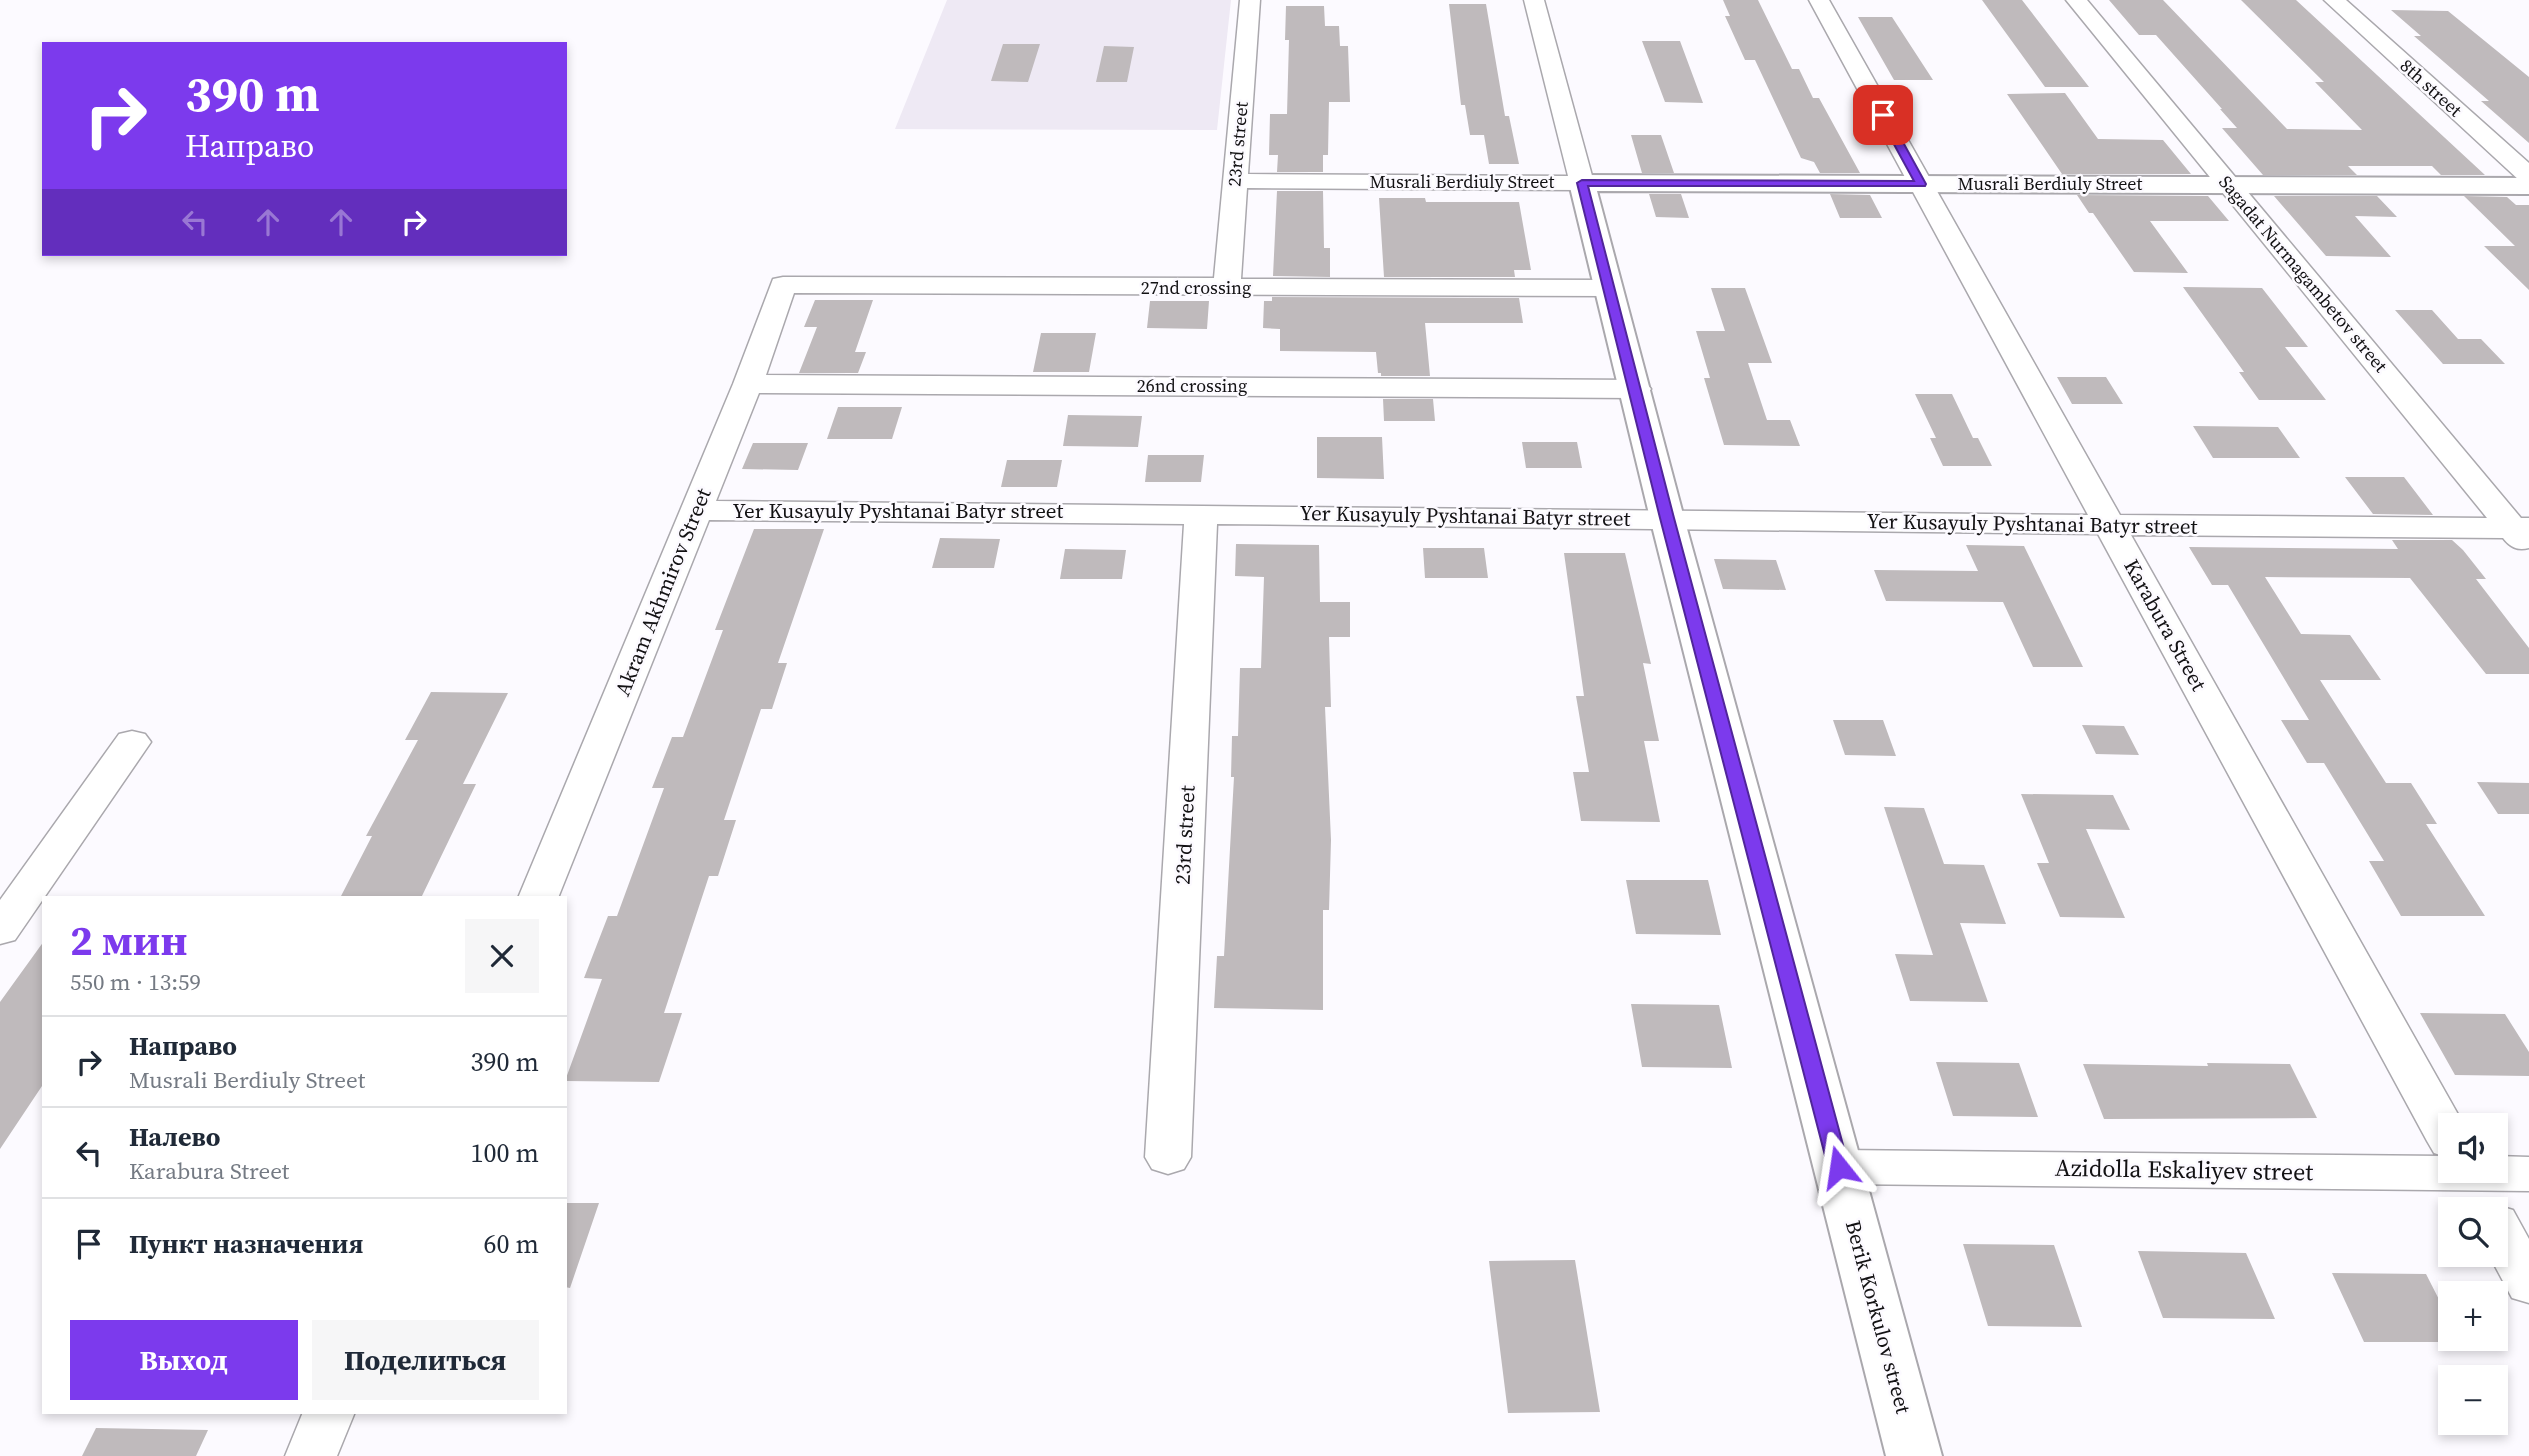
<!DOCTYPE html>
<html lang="ru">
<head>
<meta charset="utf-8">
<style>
	:root { --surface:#fff; --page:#f6f6f7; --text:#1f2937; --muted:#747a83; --line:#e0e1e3; --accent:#7c3aed }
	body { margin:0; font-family:"Source Serif 4",serif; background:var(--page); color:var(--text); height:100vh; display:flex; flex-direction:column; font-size:26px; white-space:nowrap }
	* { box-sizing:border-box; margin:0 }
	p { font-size:23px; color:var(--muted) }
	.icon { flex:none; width:38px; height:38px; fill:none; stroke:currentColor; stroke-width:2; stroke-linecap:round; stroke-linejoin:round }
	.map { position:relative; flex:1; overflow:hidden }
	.sheet { position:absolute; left:42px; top:896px; width:525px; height:518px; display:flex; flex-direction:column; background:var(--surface); border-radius:0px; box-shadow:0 4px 10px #0003 }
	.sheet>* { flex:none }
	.banner { position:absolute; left:42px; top:42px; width:525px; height:214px; border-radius:0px; box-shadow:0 4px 10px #0003; background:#7c3aed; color:#fff; overflow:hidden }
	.tools { position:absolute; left:2438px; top:1113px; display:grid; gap:14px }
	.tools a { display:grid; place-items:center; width:70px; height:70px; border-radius:0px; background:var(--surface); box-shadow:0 4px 10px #0003; font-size:35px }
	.pin { position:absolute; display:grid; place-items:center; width:60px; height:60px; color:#fff; margin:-30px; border-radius:14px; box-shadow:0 4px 10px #0006 }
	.me { position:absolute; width:77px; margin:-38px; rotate:345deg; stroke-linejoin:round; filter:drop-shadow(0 0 5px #0008) }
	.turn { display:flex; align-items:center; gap:24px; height:147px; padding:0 28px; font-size:32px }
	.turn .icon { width:91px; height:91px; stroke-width:2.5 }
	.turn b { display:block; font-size:49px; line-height:60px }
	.lanes { display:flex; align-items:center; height:66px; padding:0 28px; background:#0003; justify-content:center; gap:35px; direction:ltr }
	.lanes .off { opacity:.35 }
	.round { display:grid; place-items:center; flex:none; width:74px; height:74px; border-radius:0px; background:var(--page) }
	.head { display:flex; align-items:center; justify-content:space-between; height:119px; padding:0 28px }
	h1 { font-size:42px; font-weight:700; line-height:52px; color:var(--accent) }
	.button { display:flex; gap:14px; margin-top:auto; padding:14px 28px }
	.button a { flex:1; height:80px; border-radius:0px; background:var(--accent); color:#fff; font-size:28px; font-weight:700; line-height:80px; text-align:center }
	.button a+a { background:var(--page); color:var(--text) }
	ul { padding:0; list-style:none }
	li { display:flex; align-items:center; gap:21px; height:91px; padding:0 28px; border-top:2px solid var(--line) }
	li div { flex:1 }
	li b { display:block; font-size:26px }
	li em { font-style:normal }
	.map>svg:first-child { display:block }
</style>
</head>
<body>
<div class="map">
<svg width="2529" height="1456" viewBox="0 0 2529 1456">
	<rect width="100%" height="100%" fill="#fcfaff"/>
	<path fill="#eee9f4" d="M947 0H1231L1217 130 895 129Z"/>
	<path fill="#bfbabc" d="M1723 0H1758L1792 69H1799L1813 98H1819L1860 173H1820L1814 162 1801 158 1755 60H1745L1725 16H1730Z
		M1982 0H2022L2089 87H2045Z
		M2109 0H2163L2287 129 2362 130 2315 82H2324L2241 0H2296L2485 175H2441L2432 166H2348L2357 175H2263L2222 128H2237L2220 109H2222L2156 35H2139Z
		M1449 4H1486L1505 116H1509L1519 164H1489L1484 135H1470L1465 105H1461Z
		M1286 6H1324L1325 26H1339L1340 46H1348L1350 102H1329L1328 155H1323V172H1277L1278 155H1269L1270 114H1287L1289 40H1285Z
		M2391 10 2448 11 2529 77V143L2481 101H2489L2414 36H2421Z
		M1858 17H1892L1933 80H1894Z
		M1642 41H1680L1703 103 1665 102Z
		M1003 44H1040L1028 82 991 81Z
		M1104 46 1134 47 1127 82H1096Z
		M2065 93 2098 139 2163 140 2191 174H2062L2007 94Z
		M1631 135H1661L1674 173H1642Z
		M1277 191H1323L1324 248H1330V277L1273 276Z
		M1649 194H1681L1689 218 1656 217Z
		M1830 194 1870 195 1882 218H1840Z
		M2077 195 2208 196 2229 221H2150L2188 273 2134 272 2093 213H2089Z
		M2274 196H2377L2397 217 2355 216 2391 257 2326 256Z
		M2464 196 2507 197 2516 205H2529V290L2484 246H2515Z
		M1379 198H1425L1426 202H1519L1531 270H1514L1515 277H1384Z
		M2183 287 2262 288 2308 347H2285L2326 400H2259L2239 372H2244Z
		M1711 288H1745L1772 363H1748L1767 420H1790L1800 446 1724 445 1704 378H1710L1696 331H1725Z
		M1272 297 1519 298 1523 323H1425L1430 376H1381V373H1378L1376 352 1280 351V329L1263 328 1264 301H1272Z
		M815 300H873L855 352H866L858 373H799L817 327H804Z
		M1150 301H1209L1207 329 1147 328Z
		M2395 310H2432L2458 339H2481L2505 364H2443Z
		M1041 333H1096L1089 372H1033Z
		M2057 377H2106L2123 404H2072Z
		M1915 394H1952L1973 438H1978L1992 466H1943L1930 438H1936Z
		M1383 399H1433L1435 421H1384Z
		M838 407H902L892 439H827Z
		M1068 415 1142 416 1138 447 1063 446Z
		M2193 426 2278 427 2300 458H2213Z
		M1317 437H1382L1384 479 1317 478Z
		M1522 442H1577L1582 468H1526Z
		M753 443H808L798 470 742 469Z
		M1148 455H1204L1201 482H1145Z
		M1007 460H1062L1057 487H1001Z
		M2345 477H2404L2433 515 2373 514Z
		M754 529H824L778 663H787L772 709H761L724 820H736L718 876H709L664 1013H682L659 1082 565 1081 602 979 584 978 608 916H617L664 788H652L672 737H683L723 630H715Z
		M940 538 1000 539 994 568H932Z
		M2392 540H2452L2463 550 2486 579H2476L2529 648V674H2486L2410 578 2265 577 2301 634 2350 635 2381 680H2320L2386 783H2411L2437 824H2426L2485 916H2401L2369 861H2384L2324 763H2307L2281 720H2309L2228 585H2212L2189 547 2398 549Z
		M1236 544 1319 545 1320 602H1350V637H1329L1331 707H1325L1331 840 1329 910H1323V1010L1214 1008 1217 956H1224L1234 777H1231L1232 736H1238L1240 668H1261L1264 577 1235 576Z
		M1966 545 2024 546 2083 667H2033L2003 602 1886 601 1874 570 1978 571Z
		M1423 548H1484L1488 578H1425Z
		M1065 549 1126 550 1122 579H1060Z
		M1564 553H1625L1651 664 1643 663 1659 741H1644L1660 822 1581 821 1573 772H1589L1576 696H1584Z
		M1714 559 1776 560 1786 590 1723 589Z
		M431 692 508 693 463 784H476L421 898H340L372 836H366L418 740H405Z
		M1833 720H1883L1896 756 1845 755Z
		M2082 725 2124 726 2139 755 2096 754Z
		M2477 782 2529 783V814H2498Z
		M2021 794 2113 795 2130 830 2086 829 2125 918 2060 917 2037 863H2049Z
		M1884 807 1924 808 1944 864 1984 865 2006 924 1960 923 1988 1002 1910 1001 1895 954 1933 955Z
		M1626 880H1708L1721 935 1636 934Z
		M44 941V1083L0 1149V1002Z
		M1631 1004 1719 1005 1732 1068 1642 1067Z
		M2420 1013 2505 1014 2529 1052V1076L2455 1075Z
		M1936 1062 2019 1063 2038 1117 1953 1116Z
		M2207 1063 2290 1064 2317 1118 2104 1119 2083 1064 2208 1066Z
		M565 1203H599L570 1288 565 1287Z
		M1963 1244 2054 1245 2082 1327 1988 1326Z
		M2138 1251 2246 1253 2275 1319 2163 1318Z
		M1575 1260 1600 1412 1508 1413 1489 1261Z
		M2332 1273 2426 1274 2450 1321V1339H2459L2461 1342H2364Z
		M96 1428 208 1430 196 1456H82Z"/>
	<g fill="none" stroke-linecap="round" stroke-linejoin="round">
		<g stroke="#aaa8ad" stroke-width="3">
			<path id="minor" d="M1240 0H1260L1248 174 1568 176 1524 0H1544L1594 183 1591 188 1582 190 1247 188 1241 279 1609 280 1619 282 1622 288 1619 294 1609 296 794 293 766 375 1636 380 1646 383 1651 389 1646 395 1636 398 759 393 716 501 2088 515 1809 0H1829L2120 515 2487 518 2066 0H2087L2521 518H2529V548C2517 551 2510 547 2503 538L2131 535 2464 1125H2450V1171H2496V1156L2529 1157V1191L1839 1184 1823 1179 1816 1167 1823 1155 1839 1150 2443 1156 2434 1153 2427 1141 2098 534 1217 524 1191 1157 1184 1169 1168 1174 1152 1169 1145 1157 1184 524 709 520 558 898H518L733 384 773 279 783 277 1214 278Z
				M2324 0H2346L2529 163V183L2520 181Z
				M132 731 145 734 151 742 15 940 0 944V900L119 734Z
				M2496 1205 2513 1210 2529 1239V1303L2512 1298 2489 1255H2496V1209H2482Z
				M303 1412H355L337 1456H285Z"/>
		</g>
		<g stroke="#aaa8ad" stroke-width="4">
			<path id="tertiary" d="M1582 175 2529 178V194L1597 191 1684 518 1942 1456H1886L1650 518 1569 183 1573 178Z"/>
		</g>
		<use href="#minor" fill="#fff" fill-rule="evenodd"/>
		<use href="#tertiary" fill="#fff" fill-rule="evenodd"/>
	</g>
	<path fill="#7c3aed" stroke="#51269a" stroke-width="2" d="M1883 112 1888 115 1926 184 1925 186H1588L1674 518 1849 1167 1846 1172 1839 1174 1831 1172 1828 1167 1660 518 1577 183 1582 180 1914 181 1878 115Z"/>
	<g text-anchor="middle" stroke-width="5" stroke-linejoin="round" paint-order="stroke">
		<g font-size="18" fill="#121113" stroke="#fcfaff">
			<text transform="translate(2431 88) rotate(42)" y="6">8th street</text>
			<text transform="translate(1238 144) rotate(-85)" y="6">23rd street</text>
			<text x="1462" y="188">Musrali Berdiuly Street</text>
			<text x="2050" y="190">Musrali Berdiuly Street</text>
			<text transform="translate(2303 274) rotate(50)" y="6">Sagadat Nurmagambetov street</text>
			<text x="1196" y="294">27nd crossing</text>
			<text x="1192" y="392">26nd crossing</text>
		</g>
		<g font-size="21" fill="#121113" stroke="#fcfaff">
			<text x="898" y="518">Yer Kusayuly Pyshtanai Batyr street</text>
			<text transform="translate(1465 516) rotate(1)" y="7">Yer Kusayuly Pyshtanai Batyr street</text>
			<text transform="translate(2032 524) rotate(1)" y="7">Yer Kusayuly Pyshtanai Batyr street</text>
			<text transform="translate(663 592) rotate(-68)" y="7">Akram Akhmirov Street</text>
			<text transform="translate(2165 625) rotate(61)" y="7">Karabura Street</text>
			<text transform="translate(1185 835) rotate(-87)" y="7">23rd street</text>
			<text transform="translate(1878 1317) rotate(75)" y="7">Berik Korkulov street</text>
		</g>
		<g font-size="24" fill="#121113" stroke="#fcfaff">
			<text transform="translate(2184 1170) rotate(1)" y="8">Azidolla Eskaliyev street</text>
		</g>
	</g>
</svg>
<div class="tools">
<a><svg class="icon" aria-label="sound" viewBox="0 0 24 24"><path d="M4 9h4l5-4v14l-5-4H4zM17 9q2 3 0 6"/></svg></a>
<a><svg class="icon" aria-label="search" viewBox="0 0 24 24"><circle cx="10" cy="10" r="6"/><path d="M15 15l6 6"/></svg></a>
<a>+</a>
<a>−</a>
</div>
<div class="pin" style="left:1883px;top:115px;background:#d93025"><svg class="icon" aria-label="arrive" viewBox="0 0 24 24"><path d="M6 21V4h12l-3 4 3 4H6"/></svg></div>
<svg class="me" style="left:1839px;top:1167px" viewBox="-20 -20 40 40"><path d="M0-17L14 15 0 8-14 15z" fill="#7c3aed" stroke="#fff" stroke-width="4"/></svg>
<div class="banner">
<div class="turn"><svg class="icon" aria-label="right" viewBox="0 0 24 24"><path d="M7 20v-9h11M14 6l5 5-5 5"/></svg><div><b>390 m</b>Направо</div></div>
<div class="lanes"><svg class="icon off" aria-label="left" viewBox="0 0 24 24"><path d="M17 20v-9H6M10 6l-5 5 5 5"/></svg><svg class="icon off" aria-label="ahead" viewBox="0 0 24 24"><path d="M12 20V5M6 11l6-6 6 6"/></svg><svg class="icon off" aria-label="ahead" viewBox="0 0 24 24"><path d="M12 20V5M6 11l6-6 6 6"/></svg><svg class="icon" aria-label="right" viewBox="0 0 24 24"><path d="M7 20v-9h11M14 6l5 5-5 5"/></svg></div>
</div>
<section class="sheet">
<div class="head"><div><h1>2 мин</h1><p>550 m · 13:59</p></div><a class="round"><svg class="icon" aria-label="close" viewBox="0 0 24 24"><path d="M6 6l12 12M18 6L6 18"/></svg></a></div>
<ul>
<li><svg class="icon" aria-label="right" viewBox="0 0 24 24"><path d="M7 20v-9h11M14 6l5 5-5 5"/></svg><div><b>Направо</b><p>Musrali Berdiuly Street</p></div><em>390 m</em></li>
<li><svg class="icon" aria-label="left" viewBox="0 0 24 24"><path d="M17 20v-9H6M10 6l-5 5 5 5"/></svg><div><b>Налево</b><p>Karabura Street</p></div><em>100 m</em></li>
<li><svg class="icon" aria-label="arrive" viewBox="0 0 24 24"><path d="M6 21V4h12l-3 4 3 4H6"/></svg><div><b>Пункт назначения</b></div><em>60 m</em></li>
</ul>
<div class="button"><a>Выход</a><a>Поделиться</a></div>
</section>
</div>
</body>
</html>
